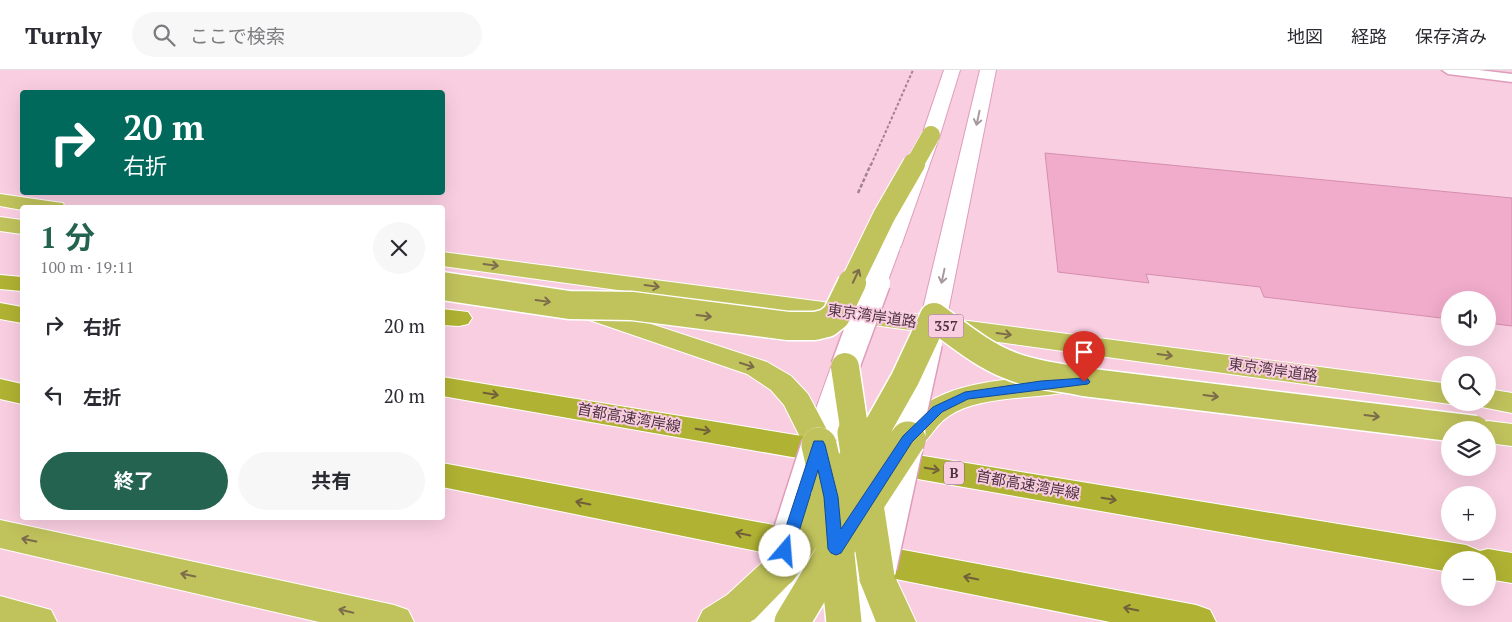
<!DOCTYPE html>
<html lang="ja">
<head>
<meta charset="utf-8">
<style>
	:root { --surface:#fff; --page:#f7f7f7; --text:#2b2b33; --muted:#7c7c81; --line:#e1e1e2; --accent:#246350 }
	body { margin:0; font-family:"PT Serif","Noto Sans JP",serif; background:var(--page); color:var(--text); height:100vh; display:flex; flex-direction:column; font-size:19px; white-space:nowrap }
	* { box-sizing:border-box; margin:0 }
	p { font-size:16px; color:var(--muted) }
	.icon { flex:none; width:28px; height:28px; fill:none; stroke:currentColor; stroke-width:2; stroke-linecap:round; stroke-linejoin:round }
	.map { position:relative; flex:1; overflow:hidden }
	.details { position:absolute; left:20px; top:135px; width:425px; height:315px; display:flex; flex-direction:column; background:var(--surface); border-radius:5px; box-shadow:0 5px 20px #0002 }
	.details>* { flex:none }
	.hud { position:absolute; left:20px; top:20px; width:425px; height:105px; border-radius:5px; box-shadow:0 5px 20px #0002; background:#00695c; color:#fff; overflow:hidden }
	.buttons { position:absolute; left:1441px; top:221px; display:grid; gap:10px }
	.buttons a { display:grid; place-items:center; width:55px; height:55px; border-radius:50%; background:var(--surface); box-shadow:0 5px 20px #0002; font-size:25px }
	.pin { position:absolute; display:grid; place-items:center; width:42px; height:42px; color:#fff; margin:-51px -21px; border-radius:50% 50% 50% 0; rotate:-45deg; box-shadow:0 0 5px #0007 }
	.pin .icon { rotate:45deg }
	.me { position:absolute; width:55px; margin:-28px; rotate:18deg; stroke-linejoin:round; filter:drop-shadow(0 0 4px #0008) }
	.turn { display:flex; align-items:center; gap:18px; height:105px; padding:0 20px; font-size:22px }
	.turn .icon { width:65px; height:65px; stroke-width:2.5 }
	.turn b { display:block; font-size:35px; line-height:42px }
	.round { display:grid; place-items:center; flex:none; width:52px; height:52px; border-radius:26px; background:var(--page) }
	.overview { display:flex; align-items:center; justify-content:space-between; height:85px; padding:0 20px }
	h1 { font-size:30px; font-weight:700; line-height:38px; color:var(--accent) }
	.cta { display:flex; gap:10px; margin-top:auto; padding:10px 20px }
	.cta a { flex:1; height:58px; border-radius:30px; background:var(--accent); color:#fff; font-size:20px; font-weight:700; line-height:58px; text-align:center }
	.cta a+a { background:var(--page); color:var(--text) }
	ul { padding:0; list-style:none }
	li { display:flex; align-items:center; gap:15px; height:70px; padding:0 20px }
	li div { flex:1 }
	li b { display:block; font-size:19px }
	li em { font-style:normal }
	header { display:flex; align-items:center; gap:30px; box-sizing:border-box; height:70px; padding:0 25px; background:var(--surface); border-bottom:1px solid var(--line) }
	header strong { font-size:24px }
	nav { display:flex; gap:28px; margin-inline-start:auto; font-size:18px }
	.search { width:350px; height:45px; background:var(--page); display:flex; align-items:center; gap:12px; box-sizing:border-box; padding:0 18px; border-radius:28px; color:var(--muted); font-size:19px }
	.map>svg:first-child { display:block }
</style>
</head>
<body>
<header>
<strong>Turnly</strong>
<div class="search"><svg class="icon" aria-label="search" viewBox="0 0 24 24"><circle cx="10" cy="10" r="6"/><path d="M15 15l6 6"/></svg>ここで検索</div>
<nav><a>地図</a><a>経路</a><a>保存済み</a></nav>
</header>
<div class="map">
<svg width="1512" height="552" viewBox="0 0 1512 552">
	<rect width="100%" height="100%" fill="#f9cee1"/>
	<path fill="#f1abcb" stroke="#d48faf" d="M1045 83 1512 128V256L1488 253V230H1450V249L1264 227 1260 217 1146 204 1149 213 1058 202Z"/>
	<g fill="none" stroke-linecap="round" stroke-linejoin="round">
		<g stroke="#e09bbb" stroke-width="3">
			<path id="service" d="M1442 0H1479L1512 4V12L1448 4Z"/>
		</g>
		<g stroke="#e09bbb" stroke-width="2">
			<path id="tertiary" d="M944 0H960L940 65 901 176 897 181 889 183 881 181 877 176 922 65Z
				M980 0H996L947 247 943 253 934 255 925 253 921 247Z
				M845 288 855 291 859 297 835 375 830 383 819 386 808 383 803 375 831 297 835 291Z
				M779 486 792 490 798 501 782 552H742L766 490Z
				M877 491 890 496 896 507 888 552H848L858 507 864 496Z"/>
		</g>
		<g stroke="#fff" stroke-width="2">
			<path id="trunk" d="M0 124 55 132 63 133 65 138H22V140L0 136Z
				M0 147 22 150V164L0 161Z
				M442 182 1450 314V332H1455L1450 334 442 196Z
				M575 229 767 292 791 306 808 324 835 375 830 383 819 386 808 383 784 335 771 320 747 304 566 242 562 237 566 232Z
				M1067 304 1077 306 1082 313 1077 320C1039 330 981 324 949 346 928 359 928 386 897 377L892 369C928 307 1004 311 1067 304Z
				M1488 319 1512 323V343L1477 336 1475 332H1488Z
				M1488 351 1512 354V376L1488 373V360H1474L1477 354Z
				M0 450 394 535 408 540 414 552H319L0 478Z
				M780 484 793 488 799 499 793 510 755 549 750 552H697L703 540 727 525 767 488Z
				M877 491 890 496 916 552H876L858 507 864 496Z
				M0 526 51 540 57 552H0Z"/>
		</g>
		<g stroke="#fff" stroke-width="2">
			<path id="motorway" d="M0 205 22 207V221L0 219Z
				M0 233 22 237V253L0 249Z
				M442 239 468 242 472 248 468 254 459 256 442 255Z
				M442 307 1466 475 1480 481 1488 479 1512 483V513L1488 509V490H1450V502L442 326Z
				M0 309 22 314V334L0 329Z
				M442 393 806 461 819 466 824 476 819 486 806 491 442 417Z
				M861 472 1196 535 1210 540 1216 552H1110L861 502 848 498 843 487 848 476Z"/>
		</g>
		<use href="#service" fill="#fff" fill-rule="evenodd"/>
		<use href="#tertiary" fill="#fff" fill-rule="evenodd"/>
		<use href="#trunk" fill="#c0c25c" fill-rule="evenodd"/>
		<use href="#motorway" fill="#b0b233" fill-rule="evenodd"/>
		<g stroke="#e09bbb" stroke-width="24" stroke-linecap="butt">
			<path id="tertiary-bridge-far2" d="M875 214 889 176"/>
		</g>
		<g stroke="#e09bbb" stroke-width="31" stroke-linecap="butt">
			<path id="tertiary-bridge-far1" d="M845 297 876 213
				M908 364 928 273"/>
		</g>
		<g stroke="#e09bbb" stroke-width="38" stroke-linecap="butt">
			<path id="tertiary-bridge" d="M785 481 819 375
				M879 497 908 363"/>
		</g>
		<g stroke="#fff" stroke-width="19" stroke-linecap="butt">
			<path id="trunk-bridge-far3" d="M914 95 931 65"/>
		</g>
		<g stroke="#fff" stroke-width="24" stroke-linecap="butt">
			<path id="trunk-bridge-far2" d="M851 214 884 146 914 94"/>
		</g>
		<g stroke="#fff" stroke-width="31" stroke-linecap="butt">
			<path id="trunk-bridge-far1" d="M442 216 569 235 632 236 788 256H815L827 253 836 246 852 213
				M845 297 855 364
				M874 364 905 309 934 247C958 264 981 284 1009 295 1032 305 1059 307 1084 312L1475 360"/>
		</g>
		<g stroke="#fff" stroke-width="38" stroke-linecap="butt">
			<path id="trunk-bridge" d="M855 363 877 507
				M819 375 831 427 844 552
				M780 499 875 363
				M792 552 836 479 908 369"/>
		</g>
		<path stroke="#a58292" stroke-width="2" stroke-dasharray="3 2" stroke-linecap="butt" d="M871 95 913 0"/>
		<path stroke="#a58292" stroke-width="2.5" stroke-dasharray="4 2" stroke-linecap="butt" d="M858 123 871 94"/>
		<use href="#tertiary-bridge-far2" stroke="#fff" stroke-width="22"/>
		<use href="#tertiary-bridge-far1" stroke="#fff" stroke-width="28"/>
		<use href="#tertiary-bridge" stroke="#fff" stroke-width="35"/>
		<use href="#trunk-bridge-far3" stroke="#c0c25c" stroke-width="18"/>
		<use href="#trunk-bridge-far2" stroke="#c0c25c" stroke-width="22"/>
		<use href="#trunk-bridge-far1" stroke="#c0c25c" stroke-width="28"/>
		<use href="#trunk-bridge" stroke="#c0c25c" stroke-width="35"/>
	</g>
	<defs><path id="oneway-shaft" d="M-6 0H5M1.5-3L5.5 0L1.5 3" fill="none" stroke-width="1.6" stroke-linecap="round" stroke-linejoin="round" transform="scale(1.25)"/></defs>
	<g stroke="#a799a0">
		<use href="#oneway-shaft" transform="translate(978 48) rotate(102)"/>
		<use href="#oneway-shaft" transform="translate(943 206) rotate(102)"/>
	</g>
	<g stroke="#7c6c4b">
		<use href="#oneway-shaft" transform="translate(491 195) rotate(8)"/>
		<use href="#oneway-shaft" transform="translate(856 206) rotate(-65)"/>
		<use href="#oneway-shaft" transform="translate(652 216) rotate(8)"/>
		<use href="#oneway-shaft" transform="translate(543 231) rotate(8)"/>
		<use href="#oneway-shaft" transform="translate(704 246) rotate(7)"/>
		<use href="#oneway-shaft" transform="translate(1004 264) rotate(8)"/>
		<use href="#oneway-shaft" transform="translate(1165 285) rotate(8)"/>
		<use href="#oneway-shaft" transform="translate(747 295) rotate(18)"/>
		<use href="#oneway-shaft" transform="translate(1211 326) rotate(7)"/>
		<use href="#oneway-shaft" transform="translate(1372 346) rotate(7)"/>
		<use href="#oneway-shaft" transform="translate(29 470) rotate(-168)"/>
		<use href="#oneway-shaft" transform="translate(188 505) rotate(-168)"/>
		<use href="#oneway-shaft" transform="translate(346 541) rotate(-167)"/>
	</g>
	<g stroke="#715f3b">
		<use href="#oneway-shaft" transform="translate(491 324) rotate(10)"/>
		<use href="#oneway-shaft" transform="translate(703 360) rotate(10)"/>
		<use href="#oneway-shaft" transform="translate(932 399) rotate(10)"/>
		<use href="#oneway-shaft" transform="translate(1109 429) rotate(10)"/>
		<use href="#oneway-shaft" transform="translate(583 433) rotate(-169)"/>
		<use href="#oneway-shaft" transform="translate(743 464) rotate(-169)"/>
		<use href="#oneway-shaft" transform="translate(971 508) rotate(-169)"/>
		<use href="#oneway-shaft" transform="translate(1131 539) rotate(-169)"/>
	</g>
	<path fill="#1a73e8" stroke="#114b97" d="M1084 308 1088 309 1090 312 1088 314 968 329 942 342 912 372 841 483 836 485 831 483 828 479 824 427 818 400 793 481 791 485 785 487 780 485 778 481 814 371H823L825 375 838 427 841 459 903 366 933 337 965 322 1041 311Z"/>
	<g text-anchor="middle" stroke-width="4" stroke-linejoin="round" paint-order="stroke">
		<g fill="#f9cee1" stroke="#826270" stroke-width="1">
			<rect x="928.5" y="244.5" width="35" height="23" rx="4"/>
			<rect x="944" y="391.5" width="20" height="23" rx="4"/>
		</g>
		<g font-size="14" font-weight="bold" fill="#4f3340">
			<text x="946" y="261">357</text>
			<text x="954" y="408">B</text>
		</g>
		<g font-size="15" fill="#4f3340" stroke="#f9cee1">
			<text transform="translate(872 246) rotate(8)" y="5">東京湾岸道路</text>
			<text transform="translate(1273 300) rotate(8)" y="5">東京湾岸道路</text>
			<text transform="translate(629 348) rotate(10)" y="5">首都高速湾岸線</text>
			<text transform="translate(1028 415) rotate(10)" y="5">首都高速湾岸線</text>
		</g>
	</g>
</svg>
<div class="buttons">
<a><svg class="icon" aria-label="sound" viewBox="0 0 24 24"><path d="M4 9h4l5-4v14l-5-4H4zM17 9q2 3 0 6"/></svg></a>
<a><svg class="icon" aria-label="search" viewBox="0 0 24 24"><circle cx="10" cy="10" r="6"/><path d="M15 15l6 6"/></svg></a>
<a><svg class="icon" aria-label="layers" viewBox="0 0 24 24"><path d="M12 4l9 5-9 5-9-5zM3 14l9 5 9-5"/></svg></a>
<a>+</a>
<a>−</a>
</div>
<div class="pin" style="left:1084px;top:312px;background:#d93025"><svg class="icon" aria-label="arrive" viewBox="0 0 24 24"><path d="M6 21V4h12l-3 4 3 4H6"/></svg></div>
<svg class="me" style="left:785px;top:481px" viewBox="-20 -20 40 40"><circle r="19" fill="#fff"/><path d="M0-13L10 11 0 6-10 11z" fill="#1a73e8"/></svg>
<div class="hud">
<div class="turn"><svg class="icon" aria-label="right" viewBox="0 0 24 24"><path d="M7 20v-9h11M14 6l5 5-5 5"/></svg><div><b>20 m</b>右折</div></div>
</div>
<section class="details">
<div class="overview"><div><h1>1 分</h1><p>100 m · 19:11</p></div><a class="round"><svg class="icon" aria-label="close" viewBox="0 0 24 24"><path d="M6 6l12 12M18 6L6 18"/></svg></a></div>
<ul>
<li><svg class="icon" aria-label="right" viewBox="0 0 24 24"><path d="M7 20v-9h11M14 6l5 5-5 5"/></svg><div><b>右折</b></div><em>20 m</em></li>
<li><svg class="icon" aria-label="left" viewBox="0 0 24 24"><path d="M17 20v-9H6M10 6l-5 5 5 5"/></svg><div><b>左折</b></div><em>20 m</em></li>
</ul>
<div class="cta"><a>終了</a><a>共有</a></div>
</section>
</div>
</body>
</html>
